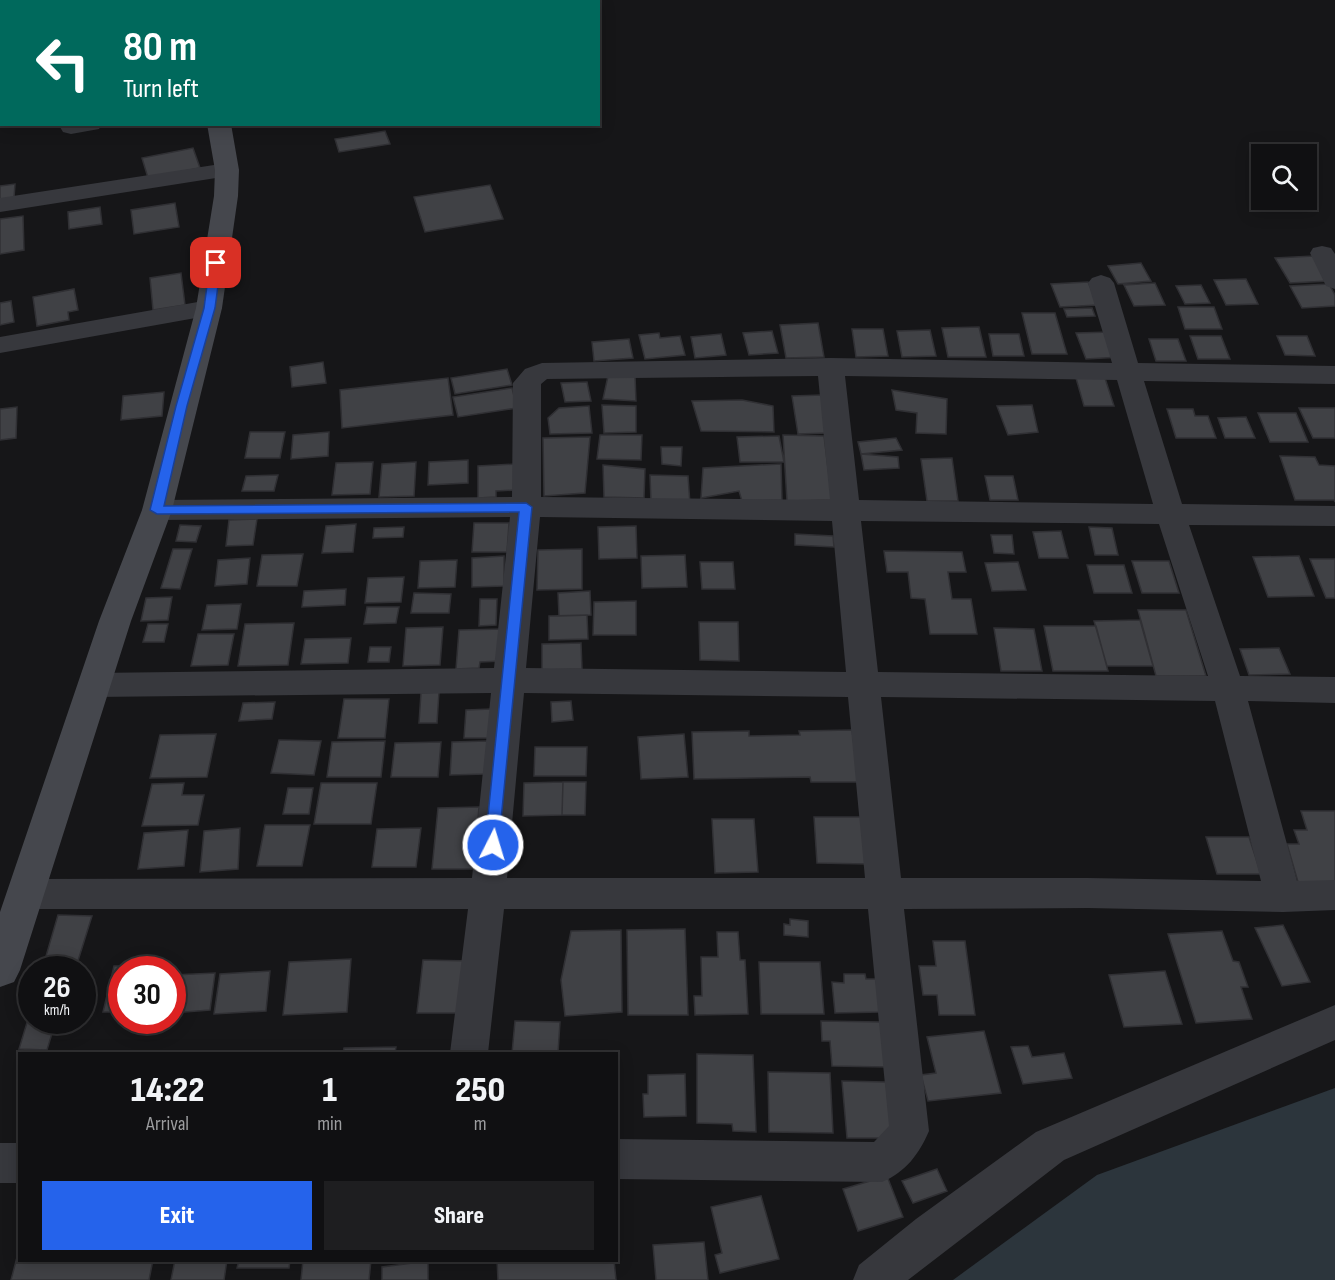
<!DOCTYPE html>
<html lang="en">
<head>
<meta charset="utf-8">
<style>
	:root { --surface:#101012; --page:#1e1e20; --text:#f1f3f6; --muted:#9c9d9f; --line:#303032; --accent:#2563eb }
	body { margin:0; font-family:"Sofia Sans Condensed",sans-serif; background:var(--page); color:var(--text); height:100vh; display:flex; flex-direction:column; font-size:22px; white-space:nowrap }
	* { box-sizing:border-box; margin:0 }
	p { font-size:20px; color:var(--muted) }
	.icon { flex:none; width:33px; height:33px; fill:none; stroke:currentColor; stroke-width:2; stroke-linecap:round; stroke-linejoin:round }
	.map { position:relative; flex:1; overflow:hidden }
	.panel { position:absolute; left:18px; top:1052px; width:600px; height:210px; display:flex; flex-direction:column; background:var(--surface); border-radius:0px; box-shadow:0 3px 15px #0003,0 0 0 2px var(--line) }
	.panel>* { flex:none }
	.hud { position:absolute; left:0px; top:0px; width:600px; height:126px; box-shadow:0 3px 15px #0003,0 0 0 2px var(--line); background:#00695c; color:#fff; overflow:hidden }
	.buttons { position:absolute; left:1251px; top:144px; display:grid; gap:12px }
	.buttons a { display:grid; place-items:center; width:66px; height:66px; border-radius:0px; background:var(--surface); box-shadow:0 3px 15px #0003,0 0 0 2px var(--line); font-size:30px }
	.speed { position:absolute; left:18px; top:956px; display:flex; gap:12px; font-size:30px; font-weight:700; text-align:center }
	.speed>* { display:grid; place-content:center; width:78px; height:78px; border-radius:50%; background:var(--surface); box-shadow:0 3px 15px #0003,0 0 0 2px var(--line); line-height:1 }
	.speed small { font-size:15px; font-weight:400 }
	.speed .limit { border:9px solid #d22; background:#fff; color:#111 }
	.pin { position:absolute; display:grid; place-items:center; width:51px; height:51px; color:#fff; margin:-26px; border-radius:12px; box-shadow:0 3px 9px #0006 }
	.me { position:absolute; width:66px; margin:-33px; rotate:5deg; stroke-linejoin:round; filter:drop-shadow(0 0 4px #0008) }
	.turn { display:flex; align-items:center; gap:21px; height:126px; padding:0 24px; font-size:27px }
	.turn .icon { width:78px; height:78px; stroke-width:2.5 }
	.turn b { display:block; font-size:42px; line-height:51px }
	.eta { display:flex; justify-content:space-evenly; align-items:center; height:102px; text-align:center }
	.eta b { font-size:36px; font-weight:800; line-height:42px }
	.primary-button { display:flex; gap:12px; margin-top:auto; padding:12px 24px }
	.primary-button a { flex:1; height:69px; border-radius:0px; background:var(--accent); color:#fff; font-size:24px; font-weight:800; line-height:69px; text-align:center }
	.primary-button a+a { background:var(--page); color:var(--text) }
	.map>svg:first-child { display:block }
</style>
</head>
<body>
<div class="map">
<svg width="1335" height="1280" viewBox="0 0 1335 1280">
	<rect width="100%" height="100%" fill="#161618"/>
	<path fill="#2c353c" d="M1335 1088V1280H953L1097 1175Z"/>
	<path fill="#404145" stroke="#303034" stroke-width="1.5" d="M385 131 390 144 339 152 335 139Z
		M193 148 200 168 148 178 142 158Z
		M15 184 14 198 0 200V186Z
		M490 185 503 219 425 232 414 197Z
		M175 203 179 227 134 234 131 210Z
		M100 207 102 224 69 229 68 212Z
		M23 216 24 250 0 254V219Z
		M1314 256 1329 281 1290 283 1275 258Z
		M1141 263 1151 281 1118 284 1108 266Z
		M181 273 185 305 153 310 150 278Z
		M1246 279 1258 304 1226 305 1214 280Z
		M1088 282 1098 305 1060 307 1051 284Z
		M1155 283 1165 305 1134 306 1124 285Z
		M1329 284 1335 295V306L1302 308 1290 286Z
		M1201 285 1210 303 1185 304 1176 286Z
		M74 289 78 310 68 312 69 320 37 326 33 297Z
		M11 301 14 322 0 325V303Z
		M1178 307H1214L1222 329H1185Z
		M1092 308 1095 316 1067 317 1064 309Z
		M1022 313H1055L1067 354H1032Z
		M818 323 824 357 786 358 780 325Z
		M979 327 986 357H948L942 328Z
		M852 329H883L888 356 856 357Z
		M930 330 936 356 902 357 897 331Z
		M772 331 778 353 749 355 743 333Z
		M1111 332 1121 357 1086 359 1076 333Z
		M659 333 660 338 680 336 685 355 645 359 639 335Z
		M721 334 726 355 695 358 691 337Z
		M989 334H1019L1024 356H993Z
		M1190 336H1221L1230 359H1198Z
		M1277 336H1307L1315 356 1285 355Z
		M629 339 633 358 594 361 592 342Z
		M1149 339H1178L1186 361H1156Z
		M323 362 326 383 292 387 290 367Z
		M507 369 512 385 455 394 451 378Z
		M608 376H635L636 401 603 399Z
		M448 378 453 415 342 428 340 390Z
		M1076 378H1105L1114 406H1084Z
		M587 382 591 401 565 402 561 383Z
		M512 388 517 408 458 417 453 397Z
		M892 390 947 399 946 434 916 433 917 413 896 410Z
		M164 392 162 416 121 420 123 396Z
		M822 395 828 433 798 434 792 396Z
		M742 400 773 406 774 432 701 431 692 401Z
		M602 405 636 406V432L604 433Z
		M1032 405 1038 432 1008 435 997 406Z
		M589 406 592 433 550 434 548 418 559 408Z
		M17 407 16 438 0 440V409Z
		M1299 408H1335V438H1313Z
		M1167 409H1193L1195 416H1208L1216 438H1176Z
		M1258 413H1296L1308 442H1270Z
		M1246 417 1255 438H1225L1218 418Z
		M250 432H285L280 458H245Z
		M329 432 328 456 291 459 293 435Z
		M600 435H642L641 460 597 459Z
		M783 435 824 436 832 500 787 501Z
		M779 436 784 462H740L737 437Z
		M590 437 585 493 544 496 543 438Z
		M896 438 902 450 861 454 858 442Z
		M661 447H682L681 466 662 464Z
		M861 454 898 457 899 468 864 470Z
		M1280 456 1315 457 1319 465 1335 466V502L1334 500H1295Z
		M952 458 958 501H927L921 459Z
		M468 460V483L428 485 429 462Z
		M373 462 370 494 332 495 336 463Z
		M416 462 414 496 379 497 382 464Z
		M516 464V490L496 491V497L478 498V466Z
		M781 464 782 500 742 501 739 491 701 498 703 468Z
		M603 465 645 469 644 498 604 497Z
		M278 475 274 491H242L246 476Z
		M650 475 688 476 690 504 651 503Z
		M985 476H1013L1018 500H990Z
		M257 519 253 545 226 546 229 520Z
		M474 523H509L507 552H472Z
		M356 524 353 552 322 553 326 526Z
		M180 525 201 526 196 542 176 541Z
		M636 526 637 558 599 559 598 527Z
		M404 527 403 537 373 538 374 528Z
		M1089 527 1112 528 1118 555H1095Z
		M1061 531 1068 558H1039L1033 532Z
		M795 534 833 536 834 547 795 545Z
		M991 535H1012L1014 554 994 553Z
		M173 549H192L180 589 161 588Z
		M582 549V589L537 590 538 550Z
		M884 551 962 552 966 572H948L952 599H971L977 634H930L925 599 911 598 908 572H887Z
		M303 554 297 586H257L262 555Z
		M685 555 687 587 642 588 641 556Z
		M504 556V586L472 587V558Z
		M1299 556 1314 596 1268 597 1253 557Z
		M250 558 247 584 215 586 218 560Z
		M1310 559H1335V598H1326Z
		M457 560 455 587 418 588 420 561Z
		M1132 561H1169L1179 593H1142Z
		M700 562H733L735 589H702Z
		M1018 562 1026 590 992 591 985 563Z
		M1087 565H1124L1132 593H1094Z
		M404 577 401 602 365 603 368 578Z
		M346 589 345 605 302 607 304 591Z
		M590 591 591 615 559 616 558 593Z
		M414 593 451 594 449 613H411Z
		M172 597 168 620 141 621 146 598Z
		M480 599H497L496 625 479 626Z
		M636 601V635H593L594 602Z
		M241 604 237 629 202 630 207 605Z
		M367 607H399L396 623 364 624Z
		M1138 610H1186L1206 676H1156Z
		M587 615 588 639 549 640V616Z
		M1140 620 1153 666H1107L1094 621Z
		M699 622H738L739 661 700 660Z
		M294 623 288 665 238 666 245 624Z
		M148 624H168L164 642H143Z
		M1044 626H1096L1108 671H1053Z
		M443 627 440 665 403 666 406 628Z
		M994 628 1034 629 1042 671H1001Z
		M503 629 502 661 480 662 479 668 456 669 459 630Z
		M198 634H234L228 665 191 666Z
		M351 638 348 663 301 664 305 639Z
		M581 643 582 669 542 670V644Z
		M370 647H391L389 662H368Z
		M1279 648 1290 674 1249 675 1240 649Z
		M439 692 437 723H419L421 693Z
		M344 699H389L385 738H338Z
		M571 701 573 720 552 722 551 702Z
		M275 702 272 719 239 721 243 703Z
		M491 709 489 738H464L466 710Z
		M852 730 859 782H811L810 777 694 779 692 732 749 731V736L800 735 799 731Z
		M216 734 207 777 150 778 160 735Z
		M684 734 688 777 641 779 638 737Z
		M279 740 321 741 314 775 271 773Z
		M385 741 381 777H327L332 742Z
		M487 741 486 774 450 775 452 742Z
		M441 742 438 777H391L395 743Z
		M535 747H587L586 776H534Z
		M563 782 562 815 523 816 524 783Z
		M563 782H586L585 815H562Z
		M184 783 182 795H204L198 825 142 826 152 784Z
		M321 783H377L371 824H314Z
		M288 788H313L309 814H283Z
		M479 807 474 869H432L438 808Z
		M1301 811H1335V883L1298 882 1287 844H1299L1294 830H1307Z
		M814 817H862L866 864 817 863Z
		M712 819H754L758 872 715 873Z
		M265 825H310L302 866H257Z
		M240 828 238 869 200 872 204 831Z
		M421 828 416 867H372L377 829Z
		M188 830 184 866 138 869 144 833Z
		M1206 837H1249L1261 874H1217Z
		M58 915 92 916 77 964 44 963Z
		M790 919 808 921V937L784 935V924L790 925Z
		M1283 925 1310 982 1282 986 1255 928Z
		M685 929 688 1015H628L627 930Z
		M621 930 622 1012 565 1016 561 980 571 931Z
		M1222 931 1233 961 1239 962 1248 987H1241L1252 1019 1196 1023 1168 934Z
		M717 932H738L740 960H745L748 1014 695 1015 694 996H702L701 957H718Z
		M933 941H965L975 1015H939L937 995H923L919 966H936Z
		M351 959 347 1012 283 1015 289 962Z
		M423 960 472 961 467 1013H417Z
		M759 962H820L824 1014H761Z
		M114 966H156L155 969H122V1012H103Z
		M270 971 266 1011 214 1014 220 974Z
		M1165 971 1182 1024 1124 1027 1109 975Z
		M215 973 210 1010 172 1013 173 975Z
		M844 974H865L866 979H876L880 1012 835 1013 832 982 844 983Z
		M29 1016H32V1020H56L47 1050 19 1049Z
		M515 1021 560 1022 558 1053H512Z
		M821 1021 882 1022 886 1067 832 1066 830 1041H822Z
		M984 1031 1001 1093 928 1101 921 1075 936 1073 927 1037Z
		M1028 1046 1032 1057 1064 1053 1072 1078 1023 1084 1011 1047Z
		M396 1047 395 1053H343L344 1048Z
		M697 1054 753 1055 756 1132 733 1131 732 1124 697 1123Z
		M616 1064H619V1136H616Z
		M768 1072 830 1073 833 1133 769 1132Z
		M685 1074 686 1116 644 1117 643 1094H648V1075Z
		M842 1081 886 1082 892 1138H847Z
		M937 1169 947 1191 913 1203 902 1181Z
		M887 1176 903 1217 858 1231 843 1189Z
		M761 1196 779 1259 720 1273 715 1255 722 1253 711 1207Z
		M704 1242 708 1280H656L653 1245Z
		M20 1246V1260H153L149 1280H11Z
		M175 1260H227L224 1280H171Z
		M239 1260H290L289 1268H237Z
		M303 1260H371L369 1280H301Z
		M497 1260H614L616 1280H498Z
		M428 1261V1280H382V1267Z"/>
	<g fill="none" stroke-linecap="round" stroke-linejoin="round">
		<path fill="#37383d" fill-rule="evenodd" d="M61 124H102L99 129 71 134 63 132 60 127Z
			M227 163 235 165 239 170 235 175 0 212V198Z
			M1322 246 1331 248 1335 254V289L1326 286 1310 253 1313 248Z
			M1101 275 1110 278 1114 283 1138 363 1335 366V384L1144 381 1182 504 1335 506V526L1189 525 1240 676 1335 677V703L1248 701 1297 881 1335 880V910L1283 912 1088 908 904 909 929 1131C919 1154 906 1172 882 1182L616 1179V1139L874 1142 889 1126 868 909H504L488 1053H450L468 909H26L13 905 8 894 13 883 26 879 472 878 491 693 94 697 83 694 78 685 83 676 94 673 494 668 510 517 157 520 147 517 142 510 147 503 157 500 512 497 513 383 525 369 542 363 831 358 1112 363 1088 283 1092 278ZM818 376 830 500 541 497V384L547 379ZM845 376 1117 380 1153 504 859 500ZM540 517 832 521 846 672 526 668ZM861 521 1159 524 1208 676 878 672ZM524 693 848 697 865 878H507ZM881 697 1215 701 1261 881 1088 878H901Z
			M209 300 218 302 222 308 218 314 0 353V337Z
			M1335 1005V1040L1064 1160 908 1280H853L859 1265 916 1219 1036 1132Z
			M0 1143H20V1183H0Z"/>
		<path fill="#45474d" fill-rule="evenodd" d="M200 0H222V2H200Z
			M207 124H231L239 170 238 196 222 308 172 510 131 621 20 970 14 982 0 987V912L99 621 142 510 196 308 214 196 215 170Z"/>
	</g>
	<path fill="#2563eb" stroke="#184099" stroke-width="1.5" d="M216 260 221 263 215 308 187 406 164 506 526 503 532 507 498 850 493 852 487 850 485 845 519 512 157 514 150 510 176 406 204 308 210 263Z"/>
</svg>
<div class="buttons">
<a><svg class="icon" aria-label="search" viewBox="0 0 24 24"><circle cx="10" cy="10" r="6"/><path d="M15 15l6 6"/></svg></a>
</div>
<div class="speed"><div>26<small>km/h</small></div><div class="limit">30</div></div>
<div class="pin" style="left:216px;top:263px;background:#d93025"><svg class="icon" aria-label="arrive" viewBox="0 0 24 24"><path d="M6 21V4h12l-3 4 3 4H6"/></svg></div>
<svg class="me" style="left:493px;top:845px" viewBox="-20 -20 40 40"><circle r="17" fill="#2563eb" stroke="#fff" stroke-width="3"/><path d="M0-11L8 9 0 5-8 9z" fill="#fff"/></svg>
<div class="hud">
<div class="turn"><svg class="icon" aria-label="left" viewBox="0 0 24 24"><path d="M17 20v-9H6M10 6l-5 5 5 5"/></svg><div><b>80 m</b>Turn left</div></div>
</div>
<section class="panel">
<div class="eta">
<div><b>14:22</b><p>Arrival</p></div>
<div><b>1</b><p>min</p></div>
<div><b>250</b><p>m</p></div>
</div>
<div class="primary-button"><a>Exit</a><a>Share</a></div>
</section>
</div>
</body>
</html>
